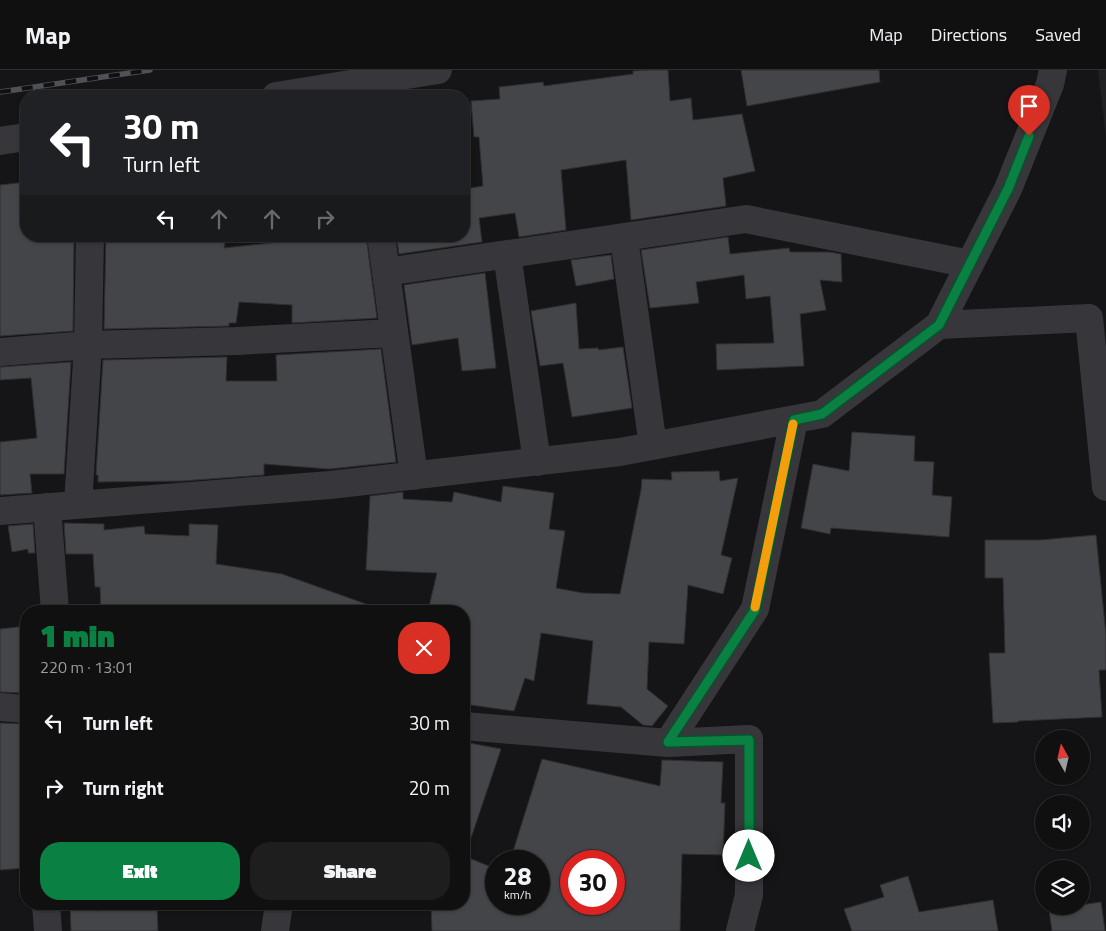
<!DOCTYPE html>
<html lang="en">
<head>
<meta charset="utf-8">
<style>
	:root { --surface:#101011; --page:#1e1e1f; --text:#f1f3f6; --muted:#9c9d9f; --line:#303031; --accent:#0b8043 }
	body { margin:0; font-family:"Titillium Web",sans-serif; background:var(--page); color:var(--text); height:100vh; display:flex; flex-direction:column; font-size:19px; white-space:nowrap }
	* { box-sizing:border-box; margin:0 }
	p { font-size:16px; color:var(--muted) }
	.icon { flex:none; width:28px; height:28px; fill:none; stroke:currentColor; stroke-width:2; stroke-linecap:round; stroke-linejoin:round }
	.map { position:relative; flex:1; overflow:hidden }
	.side { position:absolute; left:20px; top:535px; width:450px; height:305px; display:flex; flex-direction:column; background:var(--surface); border-radius:20px; box-shadow:0 1px 4px #0004,0 0 0 1px var(--line) }
	.side>* { flex:none }
	.banner { position:absolute; left:20px; top:20px; width:450px; height:152px; border-radius:20px; box-shadow:0 1px 4px #0004,0 0 0 1px var(--line); background:#202124; color:#fff; overflow:hidden }
	.needle { width:32px; rotate:352deg }
	.tools { position:absolute; left:1035px; top:660px; display:grid; gap:10px }
	.tools a { display:grid; place-items:center; width:55px; height:55px; border-radius:50%; background:var(--surface); box-shadow:0 1px 4px #0004,0 0 0 1px var(--line); font-size:25px }
	.speed { position:absolute; left:485px; top:780px; display:flex; gap:10px; font-size:25px; font-weight:700; text-align:center }
	.speed>* { display:grid; place-content:center; width:65px; height:65px; border-radius:50%; background:var(--surface); box-shadow:0 1px 4px #0004,0 0 0 1px var(--line); line-height:1 }
	.speed small { font-size:12px; font-weight:400 }
	.speed .limit { border:8px solid #d22; background:#fff; color:#111 }
	.pin { position:absolute; display:grid; place-items:center; width:42px; height:42px; color:#fff; margin:-51px -21px; border-radius:50% 50% 50% 0; rotate:-45deg; box-shadow:0 0 5px #0007 }
	.pin .icon { rotate:45deg }
	.me { position:absolute; width:55px; margin:-28px; rotate:0deg; stroke-linejoin:round; filter:drop-shadow(0 0 4px #0008) }
	.turn { display:flex; align-items:center; gap:18px; height:105px; padding:0 20px; font-size:22px }
	.turn .icon { width:65px; height:65px; stroke-width:2.5 }
	.turn b { display:block; font-size:35px; line-height:42px }
	.lanes { display:flex; align-items:center; height:48px; padding:0 20px; background:#0003; justify-content:center; gap:25px; direction:ltr }
	.lanes .off { opacity:.35 }
	.round { display:grid; place-items:center; flex:none; width:52px; height:52px; border-radius:20px; background:var(--page) }
	.summary { display:flex; align-items:center; justify-content:space-between; height:85px; padding:0 20px }
	h1 { font-size:30px; font-weight:800; line-height:38px; color:var(--accent) }
	.action { display:flex; gap:10px; margin-top:auto; padding:10px 20px }
	.action a { flex:1; height:58px; border-radius:20px; background:var(--accent); color:#fff; font-size:20px; font-weight:800; line-height:58px; text-align:center }
	.action a+a { background:var(--page); color:var(--text) }
	ul { padding:0; list-style:none }
	li { display:flex; align-items:center; gap:15px; height:65px; padding:0 20px }
	li div { flex:1 }
	li b { display:block; font-size:19px }
	li em { font-style:normal }
	header { display:flex; align-items:center; gap:30px; box-sizing:border-box; height:70px; padding:0 25px; background:var(--surface); border-bottom:1px solid var(--line) }
	header strong { font-size:24px }
	nav { display:flex; gap:28px; margin-inline-start:auto; font-size:18px }
	.map>svg:first-child { display:block }
</style>
</head>
<body>
<header>
<strong>Map</strong>
<nav><a>Map</a><a>Directions</a><a>Saved</a></nav>
</header>
<div class="map">
<svg width="1106" height="861" viewBox="0 0 1106 861">
	<rect width="100%" height="100%" fill="#151517"/>
	<path fill="#212124" d="M1098 0H1106V67Z"/>
	<path fill="#444549" stroke="#2f2f32" fill-rule="evenodd" d="M650 0H668L670 31 691 28 693 50 742 44 755 101 723 108 726 136 631 150 626 90 561 100 566 160 519 167 515 143 479 148 482 172 399 184 397 169 426 166H464V154L467 147 464 119 483 116 479 67H474L471 31 500 29 499 17 543 12 544 16 633 4V1Z
		M741 0H879L880 12 747 36Z
		M26 112V166H74L73 261 0 266V115Z
		M106 166H226L224 178 280 172 279 166H366L377 248 292 253V235L239 232 236 253H229V256L104 259Z
		M728 167 730 184 789 178 790 182H829L841 184 842 212 820 210 826 240 800 244 804 296 717 300 716 274 774 273 770 226 746 229 744 205 696 212 699 233 650 238 641 180Z
		M611 185 614 209 576 216 571 190Z
		M485 203 496 298 462 301 458 268 412 275 404 215Z
		M576 233 579 279 598 278 599 280 623 277 632 338 572 347 563 293 540 296 531 241Z
		M381 279 396 392 329 399 264 394V405L182 411 98 412V405H96L103 290 227 287 226 311H277L276 285Z
		M71 292 64 404H30L32 423 0 425V372L37 368 31 308 0 310V297Z
		M852 362 915 366 914 391 934 392 932 425 952 427 949 467 831 458 830 464 801 458 813 394 849 401Z
		M719 401 720 411 738 408 721 485 732 488 723 524 688 515 684 574 649 572 647 619 668 636 652 656 643 655 621 637 587 634 593 571 541 563 534 611 525 608 514 641 464 634V541H428L437 503 366 500 370 426 403 422V429L452 432 454 422 501 432 503 416 554 423 549 459 565 461 556 518 583 523 620 524 641 420 642 409 672 410 671 402Z
		M64 453 104 454V460L144 456 145 464 189 466V454L218 455 216 494 282 504 377 538V541H256L215 535V541H159V539L101 541 100 517H95L93 484H66Z
		M33 454 35 483H28V479L12 482 8 456Z
		M1096 465 1106 565V600H1099L1102 647 1018 651V652L993 653 989 583H1005L1003 508H985V470H1040Z
		M26 556V623L0 622V559Z
		M0 653 23 654 26 739V798L0 800Z
		M464 672 501 679 468 777 464 776Z
		M542 689 660 716 662 690 723 692 721 733H725L723 785 682 784 680 861H432L431 834H464V786L496 799V834H539V791H510ZM571 791H614V834H571Z
		M908 806 919 842 993 830 998 861H852L844 839 884 827 880 815Z
		M1101 832 1105 861H1052L1049 840Z
		M70 834H96V841L157 838 158 861H71Z"/>
	<g fill="none" stroke-linecap="round" stroke-linejoin="round">
		<path stroke="#37373b" stroke-width="28" d="M1053 0 1050 14 1008 119 939 255 1089 248 1106 417
			M276 26 438 0
			M0 71 26 67
			M381 166 414 406
			M624 168 653 376
			M507 184 537 392
			M386 202 746 149 970 194
			M0 282 88 275 236 271 394 263
			M78 434 88 275 90 166
			M47 437 55 541
			M0 441 330 415 620 382 822 344 939 255
			M0 637 26 639
			M464 656 668 673
			M46 834 48 861
			M275 861 279 834
			M740 861 749 825V669L668 673 755 539 794 350"/>
		<g stroke="#505156" stroke-width="5.5">
			<path id="rail" d="M0 22 150 0"/>
		</g>
		<use href="#rail" stroke="#101012" stroke-width="4" stroke-dasharray="11" stroke-linecap="butt"/>
	</g>
	<g fill="none" stroke-linecap="round" stroke-linejoin="round">
		<g stroke="#07532c" stroke-width="12">
			<path id="route" d="M749 786V670L668 672 755 540 794 350 822 344 939 255 1008 119 1029 66"/>
		</g>
		<use href="#route" stroke="#0b8043" stroke-width="9"/>
		<path stroke="#f59e0b" stroke-width="9" d="M755 537 793 354"/>
	</g>
</svg>
<div class="tools">
<a><svg class="needle" viewBox="-14 -14 28 28"><path d="M0-13l5 13h-10z" fill="#e53935"/><path d="M0 13l5-13h-10z" fill="#9c9d9f"/></svg></a>
<a><svg class="icon" aria-label="sound" viewBox="0 0 24 24"><path d="M4 9h4l5-4v14l-5-4H4zM17 9q2 3 0 6"/></svg></a>
<a><svg class="icon" aria-label="layers" viewBox="0 0 24 24"><path d="M12 4l9 5-9 5-9-5zM3 14l9 5 9-5"/></svg></a>
</div>
<div class="speed"><div>28<small>km/h</small></div><div class="limit">30</div></div>
<div class="pin" style="left:1029px;top:66px;background:#d93025"><svg class="icon" aria-label="arrive" viewBox="0 0 24 24"><path d="M6 21V4h12l-3 4 3 4H6"/></svg></div>
<svg class="me" style="left:749px;top:786px" viewBox="-20 -20 40 40"><circle r="19" fill="#fff"/><path d="M0-13L10 11 0 6-10 11z" fill="#0b8043"/></svg>
<div class="banner">
<div class="turn"><svg class="icon" aria-label="left" viewBox="0 0 24 24"><path d="M17 20v-9H6M10 6l-5 5 5 5"/></svg><div><b>30 m</b>Turn left</div></div>
<div class="lanes"><svg class="icon" aria-label="left" viewBox="0 0 24 24"><path d="M17 20v-9H6M10 6l-5 5 5 5"/></svg><svg class="icon off" aria-label="ahead" viewBox="0 0 24 24"><path d="M12 20V5M6 11l6-6 6 6"/></svg><svg class="icon off" aria-label="ahead" viewBox="0 0 24 24"><path d="M12 20V5M6 11l6-6 6 6"/></svg><svg class="icon off" aria-label="right" viewBox="0 0 24 24"><path d="M7 20v-9h11M14 6l5 5-5 5"/></svg></div>
</div>
<section class="side">
<div class="summary"><div><h1>1 min</h1><p>220 m · 13:01</p></div><a class="round" style="background:#d93025;color:#fff"><svg class="icon" aria-label="close" viewBox="0 0 24 24"><path d="M6 6l12 12M18 6L6 18"/></svg></a></div>
<ul>
<li><svg class="icon" aria-label="left" viewBox="0 0 24 24"><path d="M17 20v-9H6M10 6l-5 5 5 5"/></svg><div><b>Turn left</b></div><em>30 m</em></li>
<li><svg class="icon" aria-label="right" viewBox="0 0 24 24"><path d="M7 20v-9h11M14 6l5 5-5 5"/></svg><div><b>Turn right</b></div><em>20 m</em></li>
</ul>
<div class="action"><a>Exit</a><a>Share</a></div>
</section>
</div>
</body>
</html>
